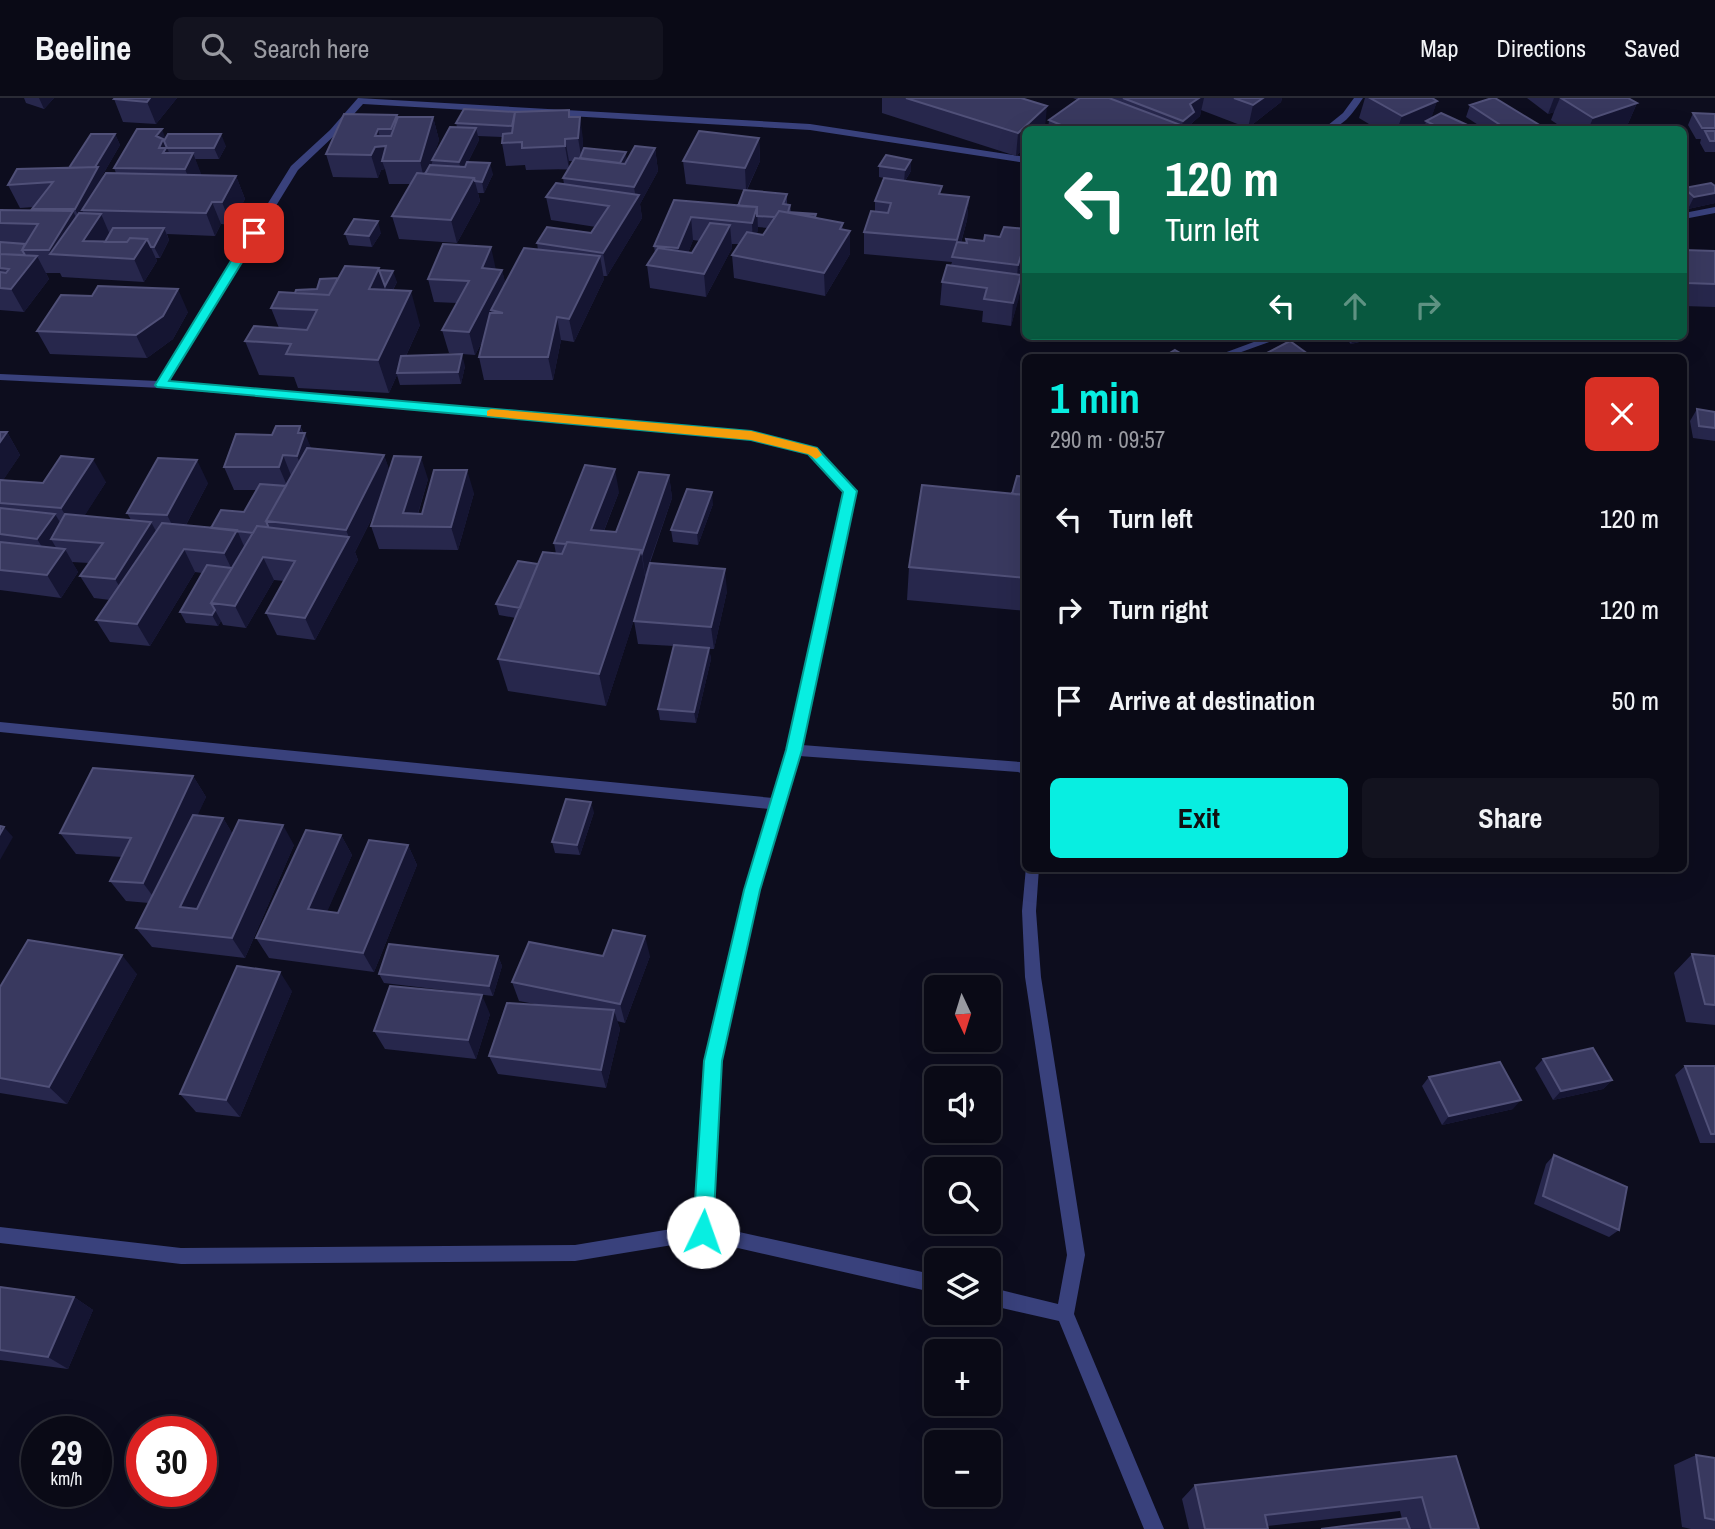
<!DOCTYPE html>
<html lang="en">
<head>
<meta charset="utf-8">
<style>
	:root { --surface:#0a0a16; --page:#13131f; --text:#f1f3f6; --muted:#999aa1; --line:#2a2b35; --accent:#08eee1 }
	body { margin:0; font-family:"Archivo Narrow",sans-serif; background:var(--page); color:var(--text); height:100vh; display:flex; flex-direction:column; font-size:26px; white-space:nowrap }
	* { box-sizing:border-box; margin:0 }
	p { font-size:23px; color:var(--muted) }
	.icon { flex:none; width:38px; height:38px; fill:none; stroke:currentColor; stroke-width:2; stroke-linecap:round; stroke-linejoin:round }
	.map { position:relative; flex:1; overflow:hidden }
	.sheet { position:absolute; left:1022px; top:256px; width:665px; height:518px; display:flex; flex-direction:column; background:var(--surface); border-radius:10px; box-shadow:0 7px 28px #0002,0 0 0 2px var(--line) }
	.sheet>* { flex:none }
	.top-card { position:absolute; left:1022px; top:28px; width:665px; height:214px; border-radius:10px; box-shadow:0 7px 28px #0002,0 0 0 2px var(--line); background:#0b6e4f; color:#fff; overflow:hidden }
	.needle { width:46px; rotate:176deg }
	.controls { position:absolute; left:924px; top:877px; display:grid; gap:14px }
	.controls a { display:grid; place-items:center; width:77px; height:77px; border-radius:10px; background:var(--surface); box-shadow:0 7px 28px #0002,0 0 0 2px var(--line); font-size:35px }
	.speed { position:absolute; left:21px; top:1318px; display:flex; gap:14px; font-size:35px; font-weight:700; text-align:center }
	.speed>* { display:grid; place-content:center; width:91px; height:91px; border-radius:50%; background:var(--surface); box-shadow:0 7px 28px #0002,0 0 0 2px var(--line); line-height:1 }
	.speed small { font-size:18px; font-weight:400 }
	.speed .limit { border:10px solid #d22; background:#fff; color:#111 }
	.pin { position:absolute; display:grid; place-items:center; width:60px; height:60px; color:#fff; margin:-30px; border-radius:14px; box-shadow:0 4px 10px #0006 }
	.me { position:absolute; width:77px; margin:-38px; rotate:3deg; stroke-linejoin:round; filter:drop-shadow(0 0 5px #0008) }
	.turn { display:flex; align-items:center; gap:24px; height:147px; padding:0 28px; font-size:32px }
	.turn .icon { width:91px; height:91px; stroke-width:2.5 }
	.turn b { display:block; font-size:49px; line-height:60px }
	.lanes { display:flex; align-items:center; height:66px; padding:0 28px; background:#0003; justify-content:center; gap:35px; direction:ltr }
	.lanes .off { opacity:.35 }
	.round { display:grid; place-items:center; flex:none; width:74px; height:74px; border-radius:10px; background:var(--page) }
	.overview { display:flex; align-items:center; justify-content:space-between; height:119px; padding:0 28px }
	h1 { font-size:42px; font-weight:800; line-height:52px; color:var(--accent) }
	.cta { display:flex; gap:14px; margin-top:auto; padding:14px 28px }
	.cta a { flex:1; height:80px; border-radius:10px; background:var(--accent); color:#111; font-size:28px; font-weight:800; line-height:80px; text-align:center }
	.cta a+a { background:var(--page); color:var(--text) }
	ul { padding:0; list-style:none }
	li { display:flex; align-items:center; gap:21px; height:91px; padding:0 28px }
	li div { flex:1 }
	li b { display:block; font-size:26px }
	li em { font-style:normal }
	header { display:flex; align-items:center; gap:42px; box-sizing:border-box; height:98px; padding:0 35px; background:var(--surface); border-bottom:2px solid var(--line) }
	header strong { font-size:33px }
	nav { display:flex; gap:38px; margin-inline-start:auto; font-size:24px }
	.search { width:490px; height:63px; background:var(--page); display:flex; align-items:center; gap:18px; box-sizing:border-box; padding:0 24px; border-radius:10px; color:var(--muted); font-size:26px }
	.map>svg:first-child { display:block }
</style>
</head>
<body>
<header>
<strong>Beeline</strong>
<div class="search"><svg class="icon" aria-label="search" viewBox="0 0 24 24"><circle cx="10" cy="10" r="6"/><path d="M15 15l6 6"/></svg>Search here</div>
<nav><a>Map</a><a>Directions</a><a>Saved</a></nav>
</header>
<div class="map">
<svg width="1715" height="1431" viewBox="0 0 1715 1431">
	<rect width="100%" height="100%" fill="#0d0d1e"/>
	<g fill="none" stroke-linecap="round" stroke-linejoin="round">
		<path fill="#39417c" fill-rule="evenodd" d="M358 0 810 26 1026 59V65L810 32 363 6 336 36 298 72 168 284 751 333 816 350 854 390 856 393 802 647 1020 664 1026 666V677L1018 674 799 658 759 792 721 963 712 1128 936 1177V1195L703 1142 575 1163 181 1166 0 1145V1129L181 1150 575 1147 695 1127 705 963 745 792 769 711 0 634V624L773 700 787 652 844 394 808 356 751 341 161 290 0 282V276L158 283 291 68 330 32Z
			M1354 0H1363C1353 15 1342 32 1322 32L1343 15Z
			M1715 109V115L1684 121V115Z
			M1270 238H1286L1233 257H1225L1224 255Z
			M1026 769 1039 770 1036 813 1041 879 1085 1157 1074 1216 1164 1431H1144L1059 1223 989 1207V1189L1058 1206 1067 1157 1025 879 1022 813Z"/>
	</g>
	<path fill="#27274c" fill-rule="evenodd" d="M24 0H54L44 11 26 5Z
		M177 0 156 26 123 24 114 1Z
		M882 0H1021L1045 30 1016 58 882 15Z
		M1073 0H1282L1281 4 1248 30 1201 12 1200 18 1192 25 1190 32H1048L1049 22 1078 2Z
		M1365 0H1432L1437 3 1431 20 1476 31 1424 32 1425 27 1415 32H1379L1359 20Z
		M1527 0H1628L1637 5 1627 28 1615 32H1566L1551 22 1554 14 1548 16Z
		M1470 7 1541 28 1540 32H1486L1466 19Z
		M569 12 570 19 583 41 582 55 627 62 655 50 658 73 640 106 642 120 607 178H603L604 181 574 244 561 242 553 282H484L479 259 482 244 475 257 449 255 442 232 457 205 434 204 428 181 496 171 502 172 505 185 538 152 537 145 591 135 596 129 551 122 546 99 564 86 563 80 573 63H569V71L526 72 525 67 506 68 502 45V39L478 38 479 42 468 64 493 76 484 95H478L480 103 457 145 399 141 392 118 411 86H389L385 71 381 72 378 80 333 79 326 56 397 17 398 20 433 19 439 42 433 60 457 29 456 25 516 14Z
		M1693 15 1715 16V54H1705L1700 45 1701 41H1696L1688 27Z
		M115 36 120 47 102 78 103 80 116 75 114 70 166 41 226 48 219 61H195L201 77 236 78 245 101 231 127 221 126 215 138 167 136 169 142 160 160H156L157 163 144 184 62 179 60 175H46L49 181 24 214 0 212V112H33L32 111 34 109 20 110 8 87 69 70Z
		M759 40 760 63 747 92 787 96V107H790L791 114 843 125V132L850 156 825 198 734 180 732 157 739 146H732V150L706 199 650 190 647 167 655 155 654 148 674 102 738 108 744 92 686 86 683 63ZM758 129 768 130 763 137 757 136ZM693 142 700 143 692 155H688Z
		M911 62V73L905 83 942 96 969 99 967 122 961 145H966V141L984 143 1026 131V195L1020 194 1011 228 982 224 983 213 940 207 942 184 951 167 952 164 864 156V134L875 114V103L884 80 879 79V68Z
		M1715 88V105L1688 111 1684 107V90Z
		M381 135 372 149 349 147 345 136Z
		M1684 152 1715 153V209L1684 208Z
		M379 170V172L397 184 393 192 420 227 406 258 465 268 461 286 400 287 397 277 389 295 298 290 294 279 259 277 245 243 279 230 271 210 295 195 317 191 338 180Z
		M188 214 173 241 147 260 50 256 37 233Z
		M1227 238H1244L1233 243Z
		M1343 238H1384L1351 246Z
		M1697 311 1715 314V343L1693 340 1690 323Z
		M300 328 311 350 384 357 389 372 428 381 418 416H422L474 395 458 452 379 451 371 428 376 412 355 454 358 462 315 542 277 537 266 515 284 483 274 482 246 530 223 527 221 523 218 528 186 525 180 514 202 475 195 474 150 548 110 544 96 522 110 502 94 500 80 478 89 465 72 464 78 474 61 500 0 492V334H7L20 357 3 382 43 385 106 384 84 418 131 422 127 415 208 385 186 427 211 430 244 414 256 392H234L224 369 272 337Z
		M669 377 672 400 650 465 727 493 714 551H709L711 561 696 625 660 622 658 611 674 548 638 546 634 523 639 506 606 608 508 593 498 561 516 520 499 517 496 506 538 466 556 456 554 445 619 394 604 433 616 434Z
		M1026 379V513L907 502 909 469 1012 396Z
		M713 406 698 447 673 444 671 432Z
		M193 678 206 699 197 717 223 720 232 735 294 747 245 860 152 849 136 830 149 805 126 803 110 783 122 759 76 756 60 735Z
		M594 714 580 757 555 755 552 744Z
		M341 737 352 757 327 813 338 815 408 747 417 767 374 874 269 860 256 840Z
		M1692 856 1715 858V927L1686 924 1674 875Z
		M498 858 502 868 493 898 384 885 379 876Z
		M650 858 625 925 617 923 620 931 606 990 498 976 489 958 540 907 519 903 512 884Z
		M137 876 67 1006 0 995V889Z
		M292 893 240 1019 196 1014 180 996Z
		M490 916 476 961 385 951 374 933Z
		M1543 961 1612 982 1603 991 1553 1002 1535 970Z
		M1685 968H1715V1045H1700L1675 977Z
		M1429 979 1513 1011 1442 1027 1422 988Z
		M1554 1057 1619 1132 1609 1139 1534 1106 1546 1066Z
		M0 1189 74 1199 93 1212 68 1271 0 1262Z
		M1696 1357 1715 1360V1431H1691L1682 1429 1674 1367Z
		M1456 1358 1479 1431H1321L1402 1421 1400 1413 1267 1428 1268 1431H1189L1182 1401 1195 1387Z"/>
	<path fill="#151532" d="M39 0H54L44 11Z
		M150 0H177L156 26 147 4Z
		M1199 0H1204L1200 18 1192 25 1190 32H1181L1183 23 1190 6Z
		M1263 0H1282L1281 4 1248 30 1253 7Z
		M1554 0H1560L1554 14 1548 16Z
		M1437 3 1430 24 1426 23 1425 27 1415 32H1397L1402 18Z
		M1637 5 1627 28 1615 32H1588L1593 20Z
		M1047 8 1045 30 1044 32H1026V49L1016 58 1018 35Z
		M433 19 439 42 427 81H424L420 63Z
		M580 19 583 41 582 63 578 40Z
		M476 30 479 42 462 76 459 64Z
		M162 31 169 50H167L173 63 159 50 156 38Z
		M378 31 382 48H386L382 63 385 71 381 72 378 80 371 57 375 38Z
		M115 36 120 47 102 78 109 92 82 112 90 128 86 134 75 111 94 71Z
		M221 36 226 48 219 61 214 50Z
		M759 40 760 63 746 93 745 70Z
		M565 41 569 63V71L565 48Z
		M655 50 658 73 640 106 642 120 607 178 603 155 636 102 634 89Z
		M626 54 627 66 618 70Z
		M193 55 202 78 194 93 185 71Z
		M911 62V73L904 84 905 72Z
		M490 65 493 76 484 95 482 84Z
		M236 78 245 101 231 127 222 104Z
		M474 80 480 103 457 145 451 122Z
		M1715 95V105L1688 111 1694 99Z
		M969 99 967 122 957 159H956L957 142Z
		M212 104 221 126 215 138 206 115Z
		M757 109 758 132 753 148 752 125Z
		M73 113 84 136 51 157 49 152Z
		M101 116 111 139 106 148 83 143Z
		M691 119 693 142 681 173 678 150Z
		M378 123 381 135 372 149 369 138Z
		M843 125V143L850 133V156L825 198 824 175 840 131Z
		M730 127 732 150 706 199 704 176Z
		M164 130 169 142 160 160 154 149Z
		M147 141 157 163 144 184 134 161Z
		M1026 142V157L1016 191 1018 167Z
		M491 149 496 172 482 170Z
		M37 158 49 181 24 214 11 191Z
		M600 158 604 181 574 244 569 221Z
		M379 170 389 203 369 191Z
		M502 172 508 195 491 212 493 223 475 257 469 234Z
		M393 173 397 184 388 200 385 188Z
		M1021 177 1019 200 1011 228 1013 205Z
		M178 191 188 214 173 241 147 260 136 237Z
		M411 193 420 227 398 275H397V277L389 295 378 262Z
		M557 219 561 242 553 282 548 259Z
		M1234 238H1244L1233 243Z
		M1354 238H1384L1351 246Z
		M462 256 465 268 461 286 458 274Z
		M300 328 304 338 305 335 314 358 306 381 297 358 298 335Z
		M7 334 20 357 0 387V344Z
		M283 357 292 380 288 390 279 369Z
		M384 357 392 380 355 454 346 432Z
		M421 359 428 381 414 428 403 415Z
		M93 361 106 384 75 433 61 410Z
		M197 362 208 385 179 440 167 417Z
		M615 371 619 394 597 450 591 432Z
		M467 372 474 395 458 452 451 429Z
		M669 377 672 400 645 477 642 455Z
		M712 394 713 406 698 447 697 435Z
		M55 416 69 439 51 441 58 453 51 463 37 441Z
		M151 424 163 446 128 503 115 481Z
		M237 432 247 455 234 476 224 455Z
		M349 439 358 462 315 542 305 520Z
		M65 451 78 474 61 500 47 477Z
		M184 451 195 474 150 548 137 526Z
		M641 452 646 485 606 608 599 576Z
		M263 459 274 482 246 530 235 508Z
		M725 471 727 493 714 551 711 529Z
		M215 512 221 523 218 528 212 517Z
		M709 550 711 561 696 625 694 614Z
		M193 678 206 699 158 805 143 785Z
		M591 704 594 714 580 757 577 747Z
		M223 720 235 740 194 829 180 809Z
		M283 727 294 747 245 860 232 840Z
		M4 729 13 739 0 762V736Z
		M341 737 352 757 320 830 308 811Z
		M408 747 417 767 374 874 363 855Z
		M645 838 650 858 625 925 620 906Z
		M122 857 137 876 67 1006 49 989Z
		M498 858 502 868 493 898 489 888Z
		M280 874 292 893 240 1019 226 1002Z
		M482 897 490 916 476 961 468 942Z
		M614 912 620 931 606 990 601 972Z
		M1612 982 1603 991 1553 1002 1561 993Z
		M1521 1002 1513 1011 1442 1027 1449 1018Z
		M74 1199 93 1212 68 1271 48 1259Z"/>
	<path fill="#39395f" stroke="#505078" stroke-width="2" d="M115 0H150L147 4 114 1Z
		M906 0H1021L1047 8 1018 35Z
		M1080 0H1109L1186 29 1185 32H1073L1049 22Z
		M1123 0H1199L1190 6 1194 14 1183 23Z
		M1234 0H1263L1253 7Z
		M1370 0H1432L1437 3 1402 18Z
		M1492 0H1495L1541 28 1533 32H1508L1470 7Z
		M1561 0H1628L1637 5 1593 20Z
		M464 11 516 14H515L512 28 456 25Z
		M569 12V19H580L578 40 565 41V48L522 50V44L502 45 503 36 512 35 515 14Z
		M1441 15 1476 31 1435 32 1436 28 1426 23Z
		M1693 15 1715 16V30H1702Z
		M344 16 397 17 391 31H378L375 38H391L398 19H433L420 63H382L386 48 375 49 371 57 326 56Z
		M450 29 476 30 459 64 432 62Z
		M137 31H162L156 38 163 41 159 50H166L163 55H193L185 71 114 70Z
		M699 33 759 40 745 70 683 63Z
		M1705 33H1715V43H1710Z
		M91 36H115L95 69 69 70Z
		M168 36H221L214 50H167L164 43Z
		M635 48 655 50 634 89 563 80 575 60 625 66Z
		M584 50 626 54 620 65 580 60Z
		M886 57 911 62 905 72 879 68Z
		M467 64 490 65 482 84 475 83 474 80 425 76 430 67 465 69Z
		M98 69 75 111H32L53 84 8 87 17 71Z
		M106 75 236 78 222 104H212L206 115 82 112Z
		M417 75 474 80 451 122 392 118Z
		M884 80 942 88 939 96 969 99 957 142 864 134 871 113 888 115 891 105 875 103Z
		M556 85 639 97 603 155 537 145 547 129 591 135 609 108 546 99Z
		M1711 85 1715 88V95L1694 99 1684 90Z
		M744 92 787 96 783 106 790 107 788 114 816 116 815 119 779 113 775 119 757 118V109L738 108Z
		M674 102 757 109 752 125 691 119 678 150 654 148Z
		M0 112 73 113 49 152H22L38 126 0 125Z
		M779 113 843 125 840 131 850 133 824 175 732 157 747 134 763 137Z
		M79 115 101 116 83 143 127 144 130 140 147 141 134 161 50 156Z
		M354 121 378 123 369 138 345 136Z
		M710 125 730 127 704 176 647 167 658 150 692 155Z
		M1004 129 1026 131V142L1018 167 952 159 957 144 967 145 966 141 984 143 985 137 1000 139Z
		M113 130H164L154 149H151L147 141 130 140 127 144H105Z
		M0 144 25 146 22 152 25 157 0 156Z
		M443 146 491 149 482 170 502 172 469 234 442 232 469 183 428 181Z
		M524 150 600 158 569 221 557 219 548 259H479L490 215H503L491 212Z
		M1684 152 1715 153V186L1687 185 1684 178Z
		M1026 155V172L1021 171Z
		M0 156 37 158 11 191 0 190V174L6 175 9 171 0 170Z
		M947 167 1021 177 1013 205 984 201 987 190 942 184Z
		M345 168 379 170 369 191 411 193 378 262 286 256 291 246 245 243 254 228 307 232 317 212 271 210 279 194 329 197Z
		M379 172 393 173 385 188Z
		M338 180 329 197 295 195 296 192 317 191 320 181Z
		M98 188 178 191 163 218 136 237 37 233 61 197 92 198Z
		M1290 243 1312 259H1263L1261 258Z
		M1175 252 1187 259H1163Z
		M462 256 458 274 397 275 401 258Z
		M1697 311 1715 314V330L1699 328Z
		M276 328H300L298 335H305L297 358 283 357 279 369H224L236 336 272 337Z
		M0 334H7L0 344Z
		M307 350 384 357 346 432 266 423Z
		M61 358 93 361 61 410 0 405V382L43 385Z
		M394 358 421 359 403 415 422 416 434 372H467L451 429 371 428Z
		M158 360 197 362 167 417 127 415Z
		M585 367 615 371 591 432 616 434 639 374 669 377 642 455 641 452 567 444 566 446 554 445Z
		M1017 378 1026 379V397L1012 396Z
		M260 386 286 388 266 423 268 428 267 429 257 428 253 435 211 430 221 412 244 414Z
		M922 387 1026 397V480L909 469Z
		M687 391 712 394 697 435 671 432Z
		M0 410 55 416 37 441 0 436Z
		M65 416 151 424 115 481 80 478 103 445 51 441Z
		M162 425 237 432 224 455 184 451 137 526 96 522Z
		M257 428 349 439 305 520 266 515 295 463 263 459 235 508 211 505Z
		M0 444 65 451 47 477 0 472Z
		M567 444 641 452 599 576 498 561 543 454 562 456Z
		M518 463 538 466 520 510 496 506Z
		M650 465 725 471 711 529 634 523Z
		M207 467 232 470 211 505 215 512 212 517 180 514Z
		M674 547 709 550 694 614 658 611Z
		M93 670 193 678 143 785 110 783 131 740 60 735Z
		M566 701 591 704 577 747 552 744Z
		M193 717 223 720 180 809 197 811 239 722 283 727 232 840 136 830Z
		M0 728 4 729 0 736Z
		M306 732 341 737 308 811 338 815 369 742 408 747 363 855 256 840Z
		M613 832 645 838 620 906 512 884 529 844 603 858Z
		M28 842 122 857 49 989 0 980V889Z
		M389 846 498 858 489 888 379 876Z
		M1692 856 1715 858V907L1705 906Z
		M237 868 280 874 226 1002 180 996Z
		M390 888 482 897 468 942 374 933Z
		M507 905 614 912 601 972 489 958Z
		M1593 950 1612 982 1561 993 1543 961Z
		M1500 964 1521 1002 1449 1018 1429 979Z
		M1685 968H1715V1036H1711Z
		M1554 1057 1627 1089 1619 1132 1543 1098Z
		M0 1189 74 1199 48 1259 0 1252Z
		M1696 1357 1715 1360V1422L1705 1420Z
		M1456 1358 1479 1431H1431L1422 1399 1265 1417 1268 1431H1205L1195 1387Z
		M1406 1420 1410 1431H1321Z"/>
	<path fill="#08eee1" stroke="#059b92" stroke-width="2" d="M254 132 260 135 169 283 751 333 817 350 857 393 802 652 760 792 722 963 713 1134 710 1141 703 1143 696 1141 693 1134 704 963 744 792 786 652 843 394 808 356 751 342 157 289 155 287 248 135Z"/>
	<path fill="#f59e0b" d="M491 311 751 333 817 350 822 357 816 361 808 356 751 342 487 318V313Z"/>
</svg>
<div class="controls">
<a><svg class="needle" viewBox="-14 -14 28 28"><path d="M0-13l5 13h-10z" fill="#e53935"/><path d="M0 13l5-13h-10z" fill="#999aa1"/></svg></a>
<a><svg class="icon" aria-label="sound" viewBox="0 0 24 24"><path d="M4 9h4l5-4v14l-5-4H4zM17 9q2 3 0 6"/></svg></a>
<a><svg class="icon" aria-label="search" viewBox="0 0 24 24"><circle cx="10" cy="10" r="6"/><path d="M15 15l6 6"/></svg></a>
<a><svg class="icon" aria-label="layers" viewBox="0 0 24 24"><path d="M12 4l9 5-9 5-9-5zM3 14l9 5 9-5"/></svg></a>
<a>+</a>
<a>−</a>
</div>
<div class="speed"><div>29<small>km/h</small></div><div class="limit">30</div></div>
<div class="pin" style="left:254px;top:135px;background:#d93025"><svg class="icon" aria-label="arrive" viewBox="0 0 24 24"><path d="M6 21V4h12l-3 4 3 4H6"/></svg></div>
<svg class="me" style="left:703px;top:1134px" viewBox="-20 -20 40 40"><circle r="19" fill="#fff"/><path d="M0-13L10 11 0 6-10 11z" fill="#08eee1"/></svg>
<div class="top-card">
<div class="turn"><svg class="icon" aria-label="left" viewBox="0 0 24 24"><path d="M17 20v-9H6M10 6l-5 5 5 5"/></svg><div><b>120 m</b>Turn left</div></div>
<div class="lanes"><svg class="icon" aria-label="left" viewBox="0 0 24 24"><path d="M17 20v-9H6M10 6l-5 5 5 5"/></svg><svg class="icon off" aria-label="ahead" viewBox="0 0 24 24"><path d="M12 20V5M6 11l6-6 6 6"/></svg><svg class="icon off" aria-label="right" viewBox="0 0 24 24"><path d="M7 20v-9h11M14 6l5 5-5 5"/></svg></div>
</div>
<section class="sheet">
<div class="overview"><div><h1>1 min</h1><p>290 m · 09:57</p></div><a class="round" style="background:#d93025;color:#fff"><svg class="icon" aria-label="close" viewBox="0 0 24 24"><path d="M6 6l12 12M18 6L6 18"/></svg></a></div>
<ul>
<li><svg class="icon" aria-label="left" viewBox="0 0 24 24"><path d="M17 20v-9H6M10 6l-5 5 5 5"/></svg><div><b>Turn left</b></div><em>120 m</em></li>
<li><svg class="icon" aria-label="right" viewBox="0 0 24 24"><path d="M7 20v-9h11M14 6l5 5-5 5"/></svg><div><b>Turn right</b></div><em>120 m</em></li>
<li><svg class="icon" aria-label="arrive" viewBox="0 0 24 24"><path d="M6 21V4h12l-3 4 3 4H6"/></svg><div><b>Arrive at destination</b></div><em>50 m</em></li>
</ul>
<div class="cta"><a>Exit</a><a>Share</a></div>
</section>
</div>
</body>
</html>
